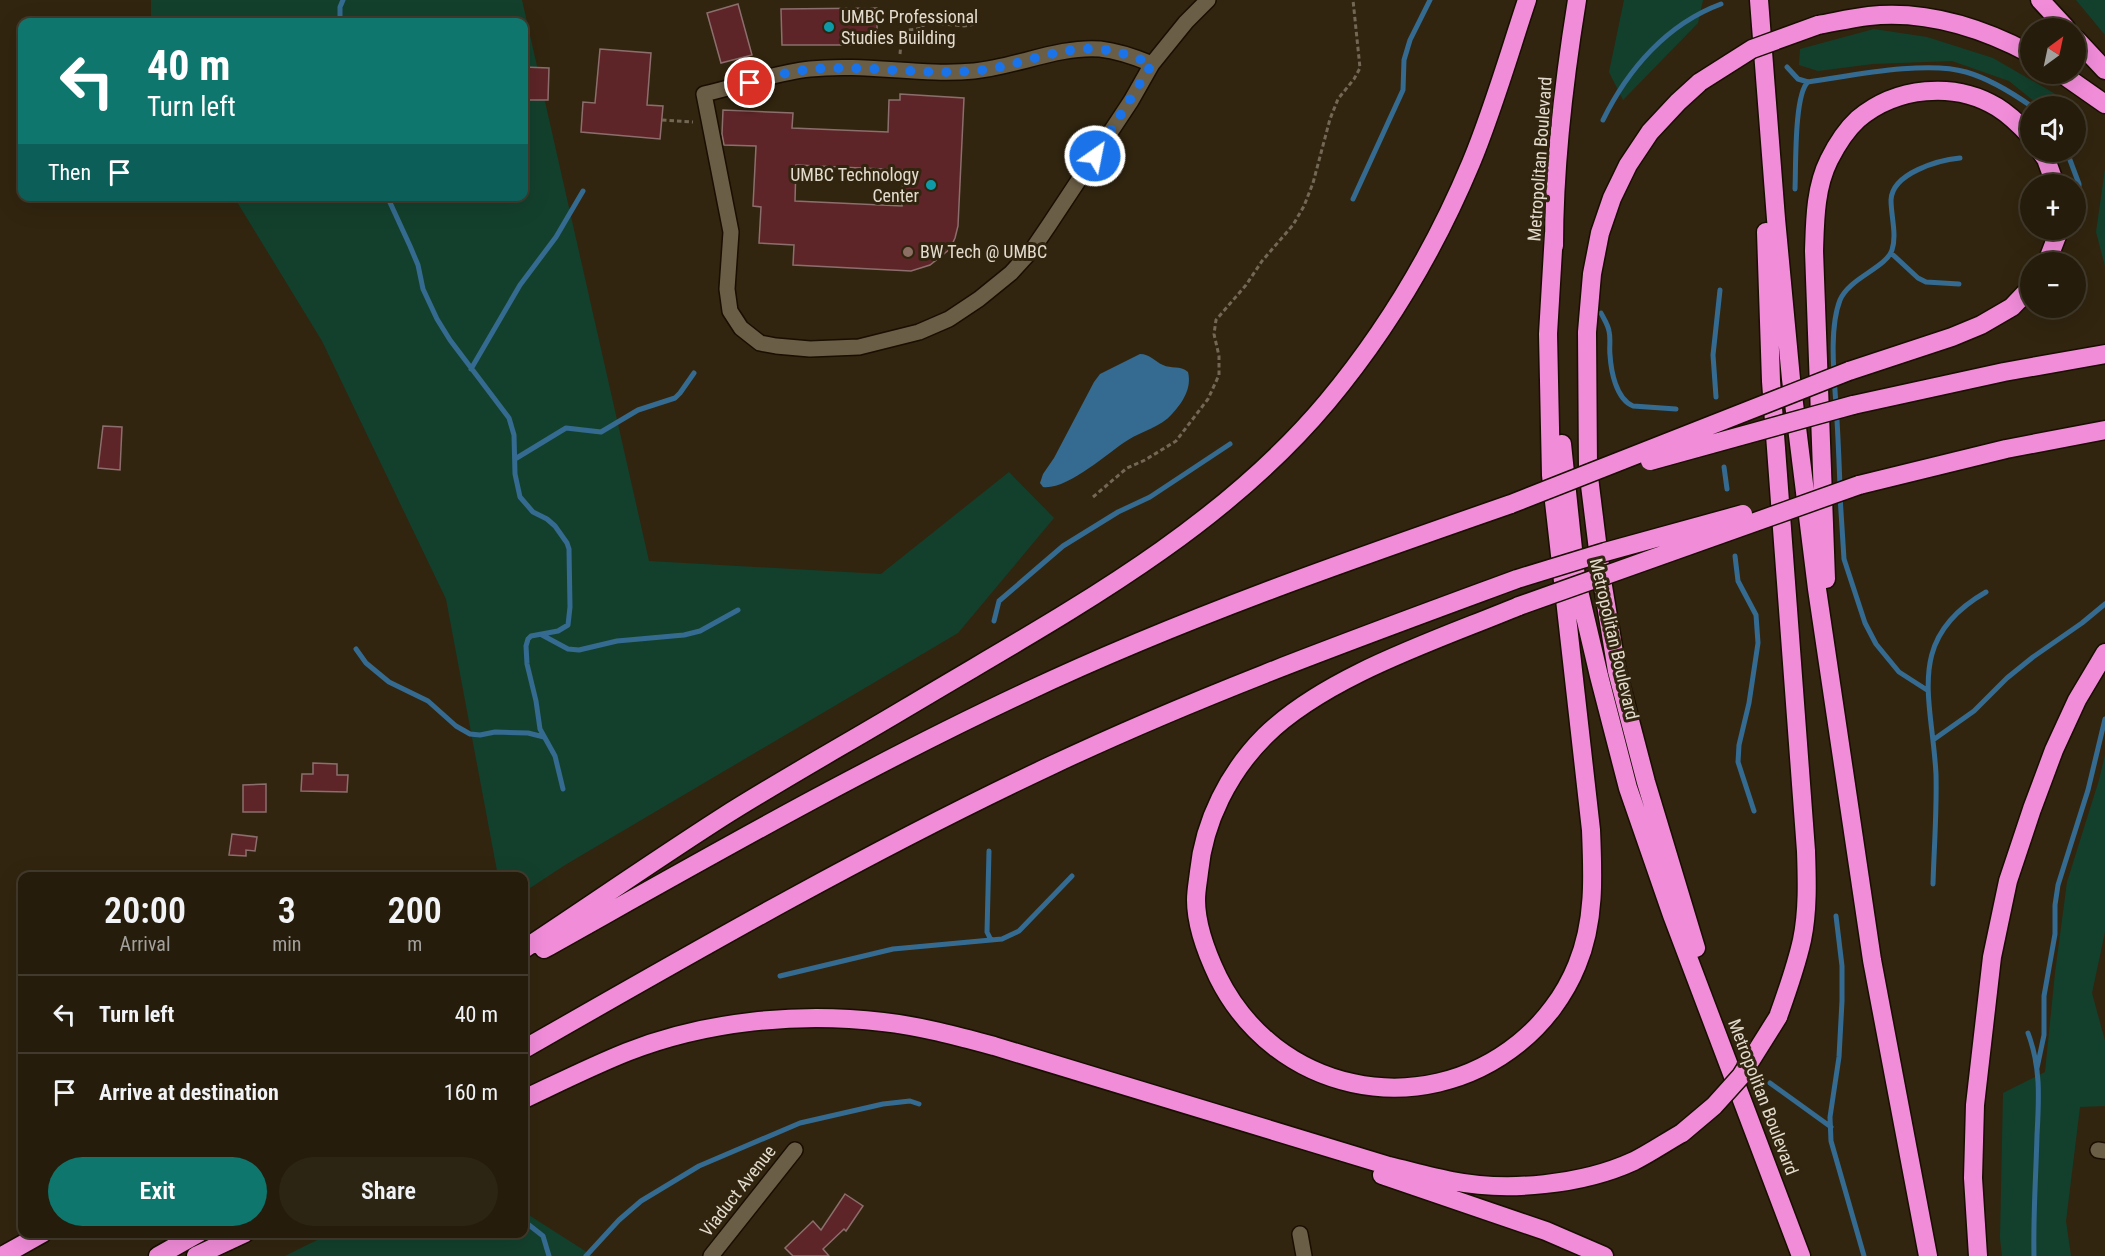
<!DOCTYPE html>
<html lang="en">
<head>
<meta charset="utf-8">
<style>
	:root { --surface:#251c0b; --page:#2d2514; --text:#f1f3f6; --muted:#a3a19d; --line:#423a2c; --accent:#0f766e }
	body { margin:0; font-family:"Roboto Condensed",sans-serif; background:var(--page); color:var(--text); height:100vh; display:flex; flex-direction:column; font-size:22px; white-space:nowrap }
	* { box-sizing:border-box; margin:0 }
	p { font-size:20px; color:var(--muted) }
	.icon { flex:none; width:33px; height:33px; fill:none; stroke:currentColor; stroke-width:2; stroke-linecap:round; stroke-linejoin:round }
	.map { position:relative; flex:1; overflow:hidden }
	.panel { position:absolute; left:18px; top:872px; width:510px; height:366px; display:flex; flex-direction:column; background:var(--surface); border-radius:12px; box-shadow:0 6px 24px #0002,0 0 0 2px var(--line) }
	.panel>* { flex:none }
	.guide { position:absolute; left:18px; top:18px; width:510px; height:183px; border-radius:12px; box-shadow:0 6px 24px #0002,0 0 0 2px var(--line); background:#0f766e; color:#fff; overflow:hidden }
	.needle { width:39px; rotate:33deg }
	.controls { position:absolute; left:2020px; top:18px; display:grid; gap:12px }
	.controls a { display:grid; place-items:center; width:66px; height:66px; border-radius:50%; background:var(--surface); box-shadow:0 6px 24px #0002,0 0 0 2px var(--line); font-size:30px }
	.pin { position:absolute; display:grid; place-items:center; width:51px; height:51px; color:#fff; margin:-26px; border:3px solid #fff; border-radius:50%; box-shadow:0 2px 6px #0007 }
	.me { position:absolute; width:66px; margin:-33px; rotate:33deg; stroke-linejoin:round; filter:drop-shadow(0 0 4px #0008) }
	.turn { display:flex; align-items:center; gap:21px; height:126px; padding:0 30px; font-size:27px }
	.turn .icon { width:78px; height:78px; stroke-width:2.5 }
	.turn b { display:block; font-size:42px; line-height:51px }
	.then { display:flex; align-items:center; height:57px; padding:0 30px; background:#0003; gap:12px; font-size:22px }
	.eta { display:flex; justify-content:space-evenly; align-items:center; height:102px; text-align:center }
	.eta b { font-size:36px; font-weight:600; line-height:42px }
	.action { display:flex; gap:12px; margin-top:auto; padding:12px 30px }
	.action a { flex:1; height:69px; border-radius:36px; background:var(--accent); color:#fff; font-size:24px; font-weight:600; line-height:69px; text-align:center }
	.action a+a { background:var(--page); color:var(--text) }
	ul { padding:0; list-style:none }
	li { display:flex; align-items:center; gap:18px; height:78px; padding:0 30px; border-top:2px solid var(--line) }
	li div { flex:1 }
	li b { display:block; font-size:22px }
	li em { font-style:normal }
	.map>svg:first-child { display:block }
</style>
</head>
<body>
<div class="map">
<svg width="2105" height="1256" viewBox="0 0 2105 1256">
	<rect width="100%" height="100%" fill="#31250f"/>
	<path fill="#13402d" d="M151 0H522L649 561 881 574 1009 472 1054 518 958 633 565 865 524 892V876H498L446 599 322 341 234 197 524 196V22H151Z
		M1624 0H1703L1698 23 1623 100 1609 72Z
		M2076 0H2105V35Z
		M1874 29 1927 37 1993 58 2064 99 2071 106H2040L2009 81 1952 61 1873 64 1818 71 1799 65 1800 49Z
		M2105 169V266L2096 232Z
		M2105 755V932L2092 993 2105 1041V1106L2080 1107 2066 1221 2071 1256H2002L2000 1238 2003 1093 2045 1072 2055 973 2067 882 2099 780Z
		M524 1212 593 1256H285L331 1233H524Z"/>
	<path fill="#356b90" d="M1140 354C1150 354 1154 361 1163 365 1171 369 1180 365 1188 372 1192 388 1183 402 1172 414 1161 427 1142 431 1128 440 1107 453 1068 490 1043 487L1040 483 1043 474 1054 458 1094 382 1100 374Z"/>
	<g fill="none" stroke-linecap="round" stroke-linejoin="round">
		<path stroke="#356b90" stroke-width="5" d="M340 22V7L343 0
			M1787 67 1798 79 1808 82C1850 76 1926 60 1966 72 1990 79 2011 92 2031 106
			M1603 120C1628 69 1667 24 1721 4
			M2067 152 2079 184V219
			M1795 189C1796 168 1794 94 1808 82
			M387 196 410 246 418 265 423 289 437 319 450 340 509 418 514 435 515 474 520 497 533 512 547 519 555 526 567 543 569 549 570 607 568 625 558 631 531 636 528 639 526 646 527 664 536 701 540 729 555 756 563 789
			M1353 199 1403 90 1404 60 1410 40 1430 0
			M1891 253 1918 278 1926 282 1959 284
			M1601 313C1604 319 1608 325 1609 331 1611 339 1609 347 1610 355 1611 371 1616 399 1633 406L1676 409
			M471 369 520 285 556 237 583 191
			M1716 397 1713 355 1720 290
			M515 459 566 428 601 432 638 410 675 398 680 393 694 373
			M1724 467 1727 489
			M1840 487C1839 460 1838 432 1836 405 1834 375 1829 328 1840 300 1849 278 1886 268 1892 250 1897 235 1891 216 1891 200 1892 173 1939 160 1960 158
			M1840 496 1844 559 1865 623 1876 644 1899 672 1927 690
			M1735 556 1738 581 1756 615 1758 643 1749 703 1739 745 1738 762 1754 811
			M994 621 999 601 1063 546 1118 512 1150 497 1230 444
			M542 635 568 649 579 650 617 641 684 635 700 631 738 610
			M356 649 366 663 389 682 428 701 456 726 470 734 480 735 495 732 528 733 544 737
			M1933 740 1974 711 2007 678 2033 657 2082 623 2105 604
			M989 851 987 932 991 940
			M1933 884C1934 848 1937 810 1936 774 1932 698 1904 639 1986 592
			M1836 916 1842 966V1001L1839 1057 1830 1117 1831 1141 1864 1256
			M780 976 893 949 1002 939 1019 931 1072 876
			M2028 1033C2041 1068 2039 1098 2037 1135 2036 1175 2033 1216 2034 1256
			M2037 1068 2044 1035V996L2055 934V905L2058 885 2088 790 2105 719
			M1770 1083 1831 1127
			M524 1221 543 1236 549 1256
			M586 1256 619 1220 641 1201 699 1166 800 1123 883 1104 910 1101 919 1104"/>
	</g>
	<path fill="#5d2527" stroke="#8c6e6d" stroke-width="1.5" fill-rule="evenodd" d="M738 4 752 55 721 63 707 13Z
		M877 8V45H782L781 9Z
		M600 49 651 53 647 105 663 106 660 139 581 132 583 102 595 103Z
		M524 67 549 68 548 100H524Z
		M900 94 964 98 958 226 955 238 950 249 930 265 911 271 793 265 794 245 759 243 761 207 753 206 756 146 724 145 722 134 723 110 793 113 792 128 888 132 889 100H900ZM796 165 903 170 902 206 795 201Z
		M103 426 122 427 120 470 98 468Z
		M313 763 337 764V775H348L347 792 301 791 302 774H313Z
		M266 784V812H243V785Z
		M232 834 257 837 255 851 246 850V856L229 855Z
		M845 1194 863 1206 846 1231 844 1229 823 1249 829 1256H793L785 1248 813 1221 821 1230Z"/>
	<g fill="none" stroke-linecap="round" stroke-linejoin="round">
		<g stroke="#190e00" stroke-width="18">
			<path id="minor" d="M1152 64C1135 57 1118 51 1100 49 1058 46 1016 67 974 71 920 76 865 63 810 69 774 73 739 86 704 94L731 232 727 289 730 311 741 328 760 343 776 346 810 349 859 347 919 332 949 319 979 299 1011 273 1032 250 1049 225 1131 101 1152 64 1186 22 1208 0
				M2098 1150 2105 1151
				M1300 1234 1304 1256
				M711 1256 795 1150"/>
		</g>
		<g stroke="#190e00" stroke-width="21">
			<path id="highway" d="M1759 0 1776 219 1791 379 1817 589 1872 960 1928 1256
				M2040 0 2066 28
				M1818 25C1835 22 1852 18 1869 16 1925 10 1982 28 2031 54
				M2076 39 2105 70
				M2062 74 2105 104
				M2041 152 2046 159 2055 184
				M1766 232 1771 381 1806 851C1807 880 1808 911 1802 940 1796 967 1787 992 1778 1017
				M1554 246C1554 164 1564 80 1577 0
				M2047 262 2057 236V230
				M1849 371 1952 337 1981 325 2012 307 2031 287
				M1853 405 2004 372 2105 354
				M1562 444 1576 578 1599 676 1628 788 1672 915 1801 1256
				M1859 485 2006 449 2105 430
				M1826 579 1814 251C1815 221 1815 188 1829 160 1836 146 1846 130 1858 119 1896 87 1954 81 1997 107 2010 115 2021 126 2031 137
				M1519 606C1440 639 1327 675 1265 736 1229 772 1204 821 1199 872 1198 881 1196 891 1196 900 1196 927 1207 954 1218 977 1275 1092 1420 1123 1519 1043 1544 1023 1565 995 1577 965 1595 922 1593 876 1591 830L1551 475 1548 334 1554 233
				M1696 948 1646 782 1617 671 1601 574 1588 469 1587 332 1592 274 1600 233 1612 198 1628 165 1650 132 1678 102 1700 82
				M524 949C589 906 654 861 721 818 781 780 844 745 906 708 1054 619 1214 537 1327 402 1387 330 1435 249 1471 163 1493 110 1509 54 1527 0
				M544 949C703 860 861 769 1026 692 1183 618 1347 561 1511 504
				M524 1049C697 950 869 851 1050 766 1202 694 1360 637 1517 579
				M524 1099C558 1083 592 1066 627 1052 706 1021 798 1012 883 1022 920 1026 957 1036 994 1046L1389 1166C1410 1171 1431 1177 1452 1181 1508 1192 1582 1185 1634 1161 1650 1153 1666 1142 1682 1133
				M1382 1175 1546 1231 1604 1256
				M2 1256 43 1233
				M158 1256 199 1233
				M196 1256 245 1233
				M1978 1256 1973 1178 1975 1105 1992 957 2008 881 2032 809 2054 750 2077 700 2105 653"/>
		</g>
		<path stroke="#726855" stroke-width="3" stroke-dasharray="4.5 3" stroke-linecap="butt" d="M900 54 902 31 923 28V22L964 26 975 24
			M662 120 693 122
			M1093 497 1127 468 1145 460 1176 441 1208 399 1219 375V356L1214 334 1216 320 1246 285 1262 261 1293 225 1304 206 1313 183 1330 119 1338 99 1354 79 1360 68 1353 0"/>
		<use href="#minor" stroke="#6b5e46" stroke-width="15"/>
		<use href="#highway" stroke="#f18cd9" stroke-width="18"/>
		<g stroke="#190e00" stroke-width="21" stroke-linecap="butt">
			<path id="highway-bridge" d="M1700 82 1752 49 1818 25
				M1650 461 1853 405
				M1511 504 1849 371
				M1517 579 1605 552 1743 514
				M1519 606 1859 485
				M1682 1133 1714 1106 1741 1076 1778 1017"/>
		</g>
		<use href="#highway-bridge" stroke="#f18cd9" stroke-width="18"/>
	</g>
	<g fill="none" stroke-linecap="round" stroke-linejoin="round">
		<path stroke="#1a73e8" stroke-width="10" stroke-dasharray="0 18" d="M750 83C770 77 791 71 812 69 866 65 919 75 973 71 1015 68 1057 46 1099 49 1118 51 1135 57 1152 64L1095 156"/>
	</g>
	<g fill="#0f9aa8" stroke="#31250f" stroke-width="2">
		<circle cx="829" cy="27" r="6"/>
		<circle cx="931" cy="185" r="6"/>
	</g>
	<circle fill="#8d6e63" stroke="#31250f" stroke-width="2" cx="908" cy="252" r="6"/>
	<g text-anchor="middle" stroke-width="6" stroke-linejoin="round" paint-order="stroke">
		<g font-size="18" fill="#e3dcce" stroke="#31250f" text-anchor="start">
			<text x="841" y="23">UMBC Professional<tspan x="841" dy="21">Studies Building</tspan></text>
			<text x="919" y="181" text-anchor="end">UMBC Technology<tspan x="919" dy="21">Center</tspan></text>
			<text x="920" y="258">BW Tech @ UMBC</text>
		</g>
		<g font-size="18" fill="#e3dcce" stroke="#31250f">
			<text transform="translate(1540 159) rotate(-86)" y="6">Metropolitan Boulevard</text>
			<text transform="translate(1614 639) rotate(77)" y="6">Metropolitan Boulevard</text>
			<text transform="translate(1763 1097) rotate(69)" y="6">Metropolitan Boulevard</text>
			<text transform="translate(738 1191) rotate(-52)" y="6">Viaduct Avenue</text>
		</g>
	</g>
</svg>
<div class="controls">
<a><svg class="needle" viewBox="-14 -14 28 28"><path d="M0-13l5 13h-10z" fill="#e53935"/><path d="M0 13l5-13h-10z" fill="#a3a19d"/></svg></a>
<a><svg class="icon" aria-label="sound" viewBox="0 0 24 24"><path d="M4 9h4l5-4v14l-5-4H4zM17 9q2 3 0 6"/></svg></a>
<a>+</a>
<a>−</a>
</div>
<div class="pin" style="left:750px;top:83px;background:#d93025"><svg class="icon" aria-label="arrive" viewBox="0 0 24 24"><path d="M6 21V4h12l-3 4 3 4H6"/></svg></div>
<svg class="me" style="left:1095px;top:156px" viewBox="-20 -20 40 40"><circle r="17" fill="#1a73e8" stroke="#fff" stroke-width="3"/><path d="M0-11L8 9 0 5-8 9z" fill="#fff"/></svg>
<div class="guide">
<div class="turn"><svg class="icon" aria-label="left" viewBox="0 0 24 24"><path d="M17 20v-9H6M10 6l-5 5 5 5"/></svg><div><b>40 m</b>Turn left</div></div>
<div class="then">Then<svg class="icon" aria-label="arrive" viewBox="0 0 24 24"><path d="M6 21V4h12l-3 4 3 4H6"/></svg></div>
</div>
<section class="panel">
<div class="eta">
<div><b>20:00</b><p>Arrival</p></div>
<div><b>3</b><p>min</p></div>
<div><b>200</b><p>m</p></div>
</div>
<ul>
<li><svg class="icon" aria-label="left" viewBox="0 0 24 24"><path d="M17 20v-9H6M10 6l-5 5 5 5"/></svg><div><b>Turn left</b></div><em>40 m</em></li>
<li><svg class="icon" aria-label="arrive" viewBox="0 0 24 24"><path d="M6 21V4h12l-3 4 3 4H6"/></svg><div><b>Arrive at destination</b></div><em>160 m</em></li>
</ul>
<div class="action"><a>Exit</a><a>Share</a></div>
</section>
</div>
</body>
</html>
